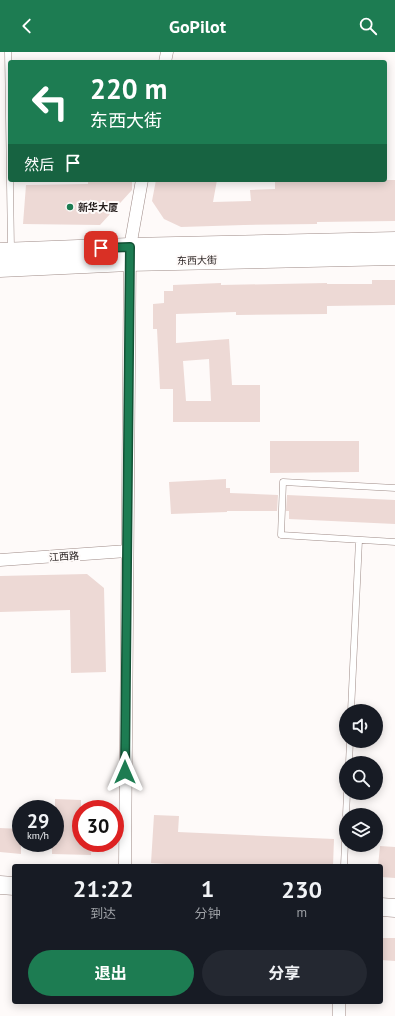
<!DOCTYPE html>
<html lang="zh">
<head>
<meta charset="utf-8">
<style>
	:root { --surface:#171b24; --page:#242831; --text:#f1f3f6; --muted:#9ea1a6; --accent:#1d7c52 }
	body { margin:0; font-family:"PT Sans","Noto Sans SC",sans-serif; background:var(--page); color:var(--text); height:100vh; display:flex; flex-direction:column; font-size:15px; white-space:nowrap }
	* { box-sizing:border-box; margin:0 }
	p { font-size:13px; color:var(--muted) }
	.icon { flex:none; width:22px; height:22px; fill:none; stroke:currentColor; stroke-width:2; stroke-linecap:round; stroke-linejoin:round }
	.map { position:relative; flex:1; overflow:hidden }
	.details { position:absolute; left:12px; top:812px; width:371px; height:140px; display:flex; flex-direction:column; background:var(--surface); border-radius:4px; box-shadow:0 2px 10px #0003 }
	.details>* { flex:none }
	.hud { position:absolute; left:8px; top:8px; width:379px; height:122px; border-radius:4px; box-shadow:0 2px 10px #0003; background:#1d7c52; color:#fff; overflow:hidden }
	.controls { position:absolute; left:339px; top:652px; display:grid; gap:8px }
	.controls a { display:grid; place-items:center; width:44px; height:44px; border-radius:50%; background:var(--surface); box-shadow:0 2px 10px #0003; font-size:20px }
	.speed { position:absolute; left:12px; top:748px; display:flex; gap:8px; font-size:20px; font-weight:700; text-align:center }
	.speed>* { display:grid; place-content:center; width:52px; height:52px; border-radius:50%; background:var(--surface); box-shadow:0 2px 10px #0003; line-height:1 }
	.speed small { font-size:10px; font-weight:400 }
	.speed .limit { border:6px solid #d22; background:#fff; color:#111 }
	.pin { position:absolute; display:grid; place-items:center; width:34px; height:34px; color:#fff; margin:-17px; border-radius:8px; box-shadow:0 2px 6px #0006 }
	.me { position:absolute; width:44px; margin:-22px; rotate:0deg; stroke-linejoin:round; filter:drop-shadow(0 0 3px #0008) }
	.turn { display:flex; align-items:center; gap:14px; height:84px; padding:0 16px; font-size:18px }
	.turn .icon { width:52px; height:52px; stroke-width:2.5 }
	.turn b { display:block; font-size:28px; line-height:34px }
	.then { display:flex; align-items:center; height:38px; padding:0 16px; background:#0003; gap:8px; font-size:15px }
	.eta { display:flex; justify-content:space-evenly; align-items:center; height:68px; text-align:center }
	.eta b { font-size:24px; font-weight:700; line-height:28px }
	.cta { display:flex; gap:8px; margin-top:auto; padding:8px 16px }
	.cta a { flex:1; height:46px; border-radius:24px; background:var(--accent); color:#fff; font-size:16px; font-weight:700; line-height:46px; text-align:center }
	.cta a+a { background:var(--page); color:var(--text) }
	header { display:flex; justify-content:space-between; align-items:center; height:52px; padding:0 16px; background:var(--accent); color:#fff; font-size:18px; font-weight:700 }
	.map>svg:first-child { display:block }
</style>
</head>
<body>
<header><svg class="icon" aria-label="back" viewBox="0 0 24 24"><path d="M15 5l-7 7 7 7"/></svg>GoPilot<svg class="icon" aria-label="search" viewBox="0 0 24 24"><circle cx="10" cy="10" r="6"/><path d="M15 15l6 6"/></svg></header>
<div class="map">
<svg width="395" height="964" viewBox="0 0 395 964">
	<rect width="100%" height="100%" fill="#fefaf9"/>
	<path fill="#edd9d5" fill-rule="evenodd" d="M88 128H132V138L100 173 23 172 26 133 88 132Z
		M156 128H217L213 150 251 149 250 138 275 137V128H395V169L317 170V172L244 173 181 175 164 167 152 149Z
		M372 228H395V253L327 254V262L236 263V260L176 262V291L229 287 232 333H260V370H173V337H160L157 277H153V252L164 251V239H173V233L221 231V233L327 231V232H372ZM209 307 211 349H186L183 309Z
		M270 389H359V420L270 421Z
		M226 427V436H230V441L278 443 277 459H227V460L171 462 169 430Z
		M287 443 395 448V472L289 467V459H286Z
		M87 522 104 536 106 620 71 621 70 558 0 560V524Z
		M55 747 81 748V791H92L91 803 52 802V791H55Z
		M154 763 179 764 178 780 334 787 333 814H179L180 813 151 811Z
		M0 776 21 777V802L0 800Z
		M380 794 395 795V826L381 825V814H378Z
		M381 886H395V909L381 908Z"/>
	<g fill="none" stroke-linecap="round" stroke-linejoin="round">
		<g stroke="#9f8c88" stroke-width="7">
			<path id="lane" d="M8 0 11 196
				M395 436 283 430 281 483 395 490
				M351 659 359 488
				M349 711 350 689
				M346 763 347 741
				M344 814 346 767"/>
		</g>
		<g stroke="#9f8c88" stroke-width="13">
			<path id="street" d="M165 10 167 0
				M0 508 127 499
				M125 814 130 195 142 128
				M339 964V950"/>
		</g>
		<g stroke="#9f8c88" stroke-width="19">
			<path id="secondary" d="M0 200 130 195 395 189
				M0 216 129 210 395 204
				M0 833 14 834
				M381 855 395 856"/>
		</g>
		<use href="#lane" stroke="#fff" stroke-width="6"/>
		<use href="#street" stroke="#fff" stroke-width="12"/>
		<use href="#secondary" stroke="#fff" stroke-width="18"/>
	</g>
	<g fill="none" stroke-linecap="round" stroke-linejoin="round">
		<g stroke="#135135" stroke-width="10">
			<path id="route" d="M101 196 130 195 125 720"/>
		</g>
		<use href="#route" stroke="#1d7c52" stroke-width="7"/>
	</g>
	<circle fill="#1d7c52" stroke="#fefaf9" stroke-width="1.5" cx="70" cy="155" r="4"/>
	<g text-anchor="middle" stroke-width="4" stroke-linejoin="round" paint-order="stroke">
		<g font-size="10" font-weight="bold" fill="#221b1a" stroke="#fefaf9" text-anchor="start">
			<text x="78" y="159">新华大厦</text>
		</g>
		<g font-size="10" fill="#221b1a" stroke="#fefaf9">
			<text transform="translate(197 208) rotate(-1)" y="4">东西大街</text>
			<text transform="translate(64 504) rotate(-4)" y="4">江西路</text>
		</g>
	</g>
</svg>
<div class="controls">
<a><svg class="icon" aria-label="sound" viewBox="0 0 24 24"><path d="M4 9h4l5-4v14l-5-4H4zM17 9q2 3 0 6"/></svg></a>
<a><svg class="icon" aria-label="search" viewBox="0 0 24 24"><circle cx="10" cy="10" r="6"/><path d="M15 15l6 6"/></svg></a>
<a><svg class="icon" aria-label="layers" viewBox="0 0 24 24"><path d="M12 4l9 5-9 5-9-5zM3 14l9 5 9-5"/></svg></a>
</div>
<div class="speed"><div>29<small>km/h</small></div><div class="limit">30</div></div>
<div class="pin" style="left:101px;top:196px;background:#d93025"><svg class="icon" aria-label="arrive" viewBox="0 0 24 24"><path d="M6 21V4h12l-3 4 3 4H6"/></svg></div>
<svg class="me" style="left:125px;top:720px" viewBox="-20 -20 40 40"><path d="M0-17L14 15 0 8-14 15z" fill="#1d7c52" stroke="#fff" stroke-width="4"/></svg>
<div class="hud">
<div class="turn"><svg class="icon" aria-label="left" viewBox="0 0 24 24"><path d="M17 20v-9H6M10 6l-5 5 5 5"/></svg><div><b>220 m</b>东西大街</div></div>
<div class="then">然后<svg class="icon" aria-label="arrive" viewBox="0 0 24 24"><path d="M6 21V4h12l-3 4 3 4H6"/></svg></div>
</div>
<section class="details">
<div class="eta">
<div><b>21:22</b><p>到达</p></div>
<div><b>1</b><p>分钟</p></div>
<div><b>230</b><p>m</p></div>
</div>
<div class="cta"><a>退出</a><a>分享</a></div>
</section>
</div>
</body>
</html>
